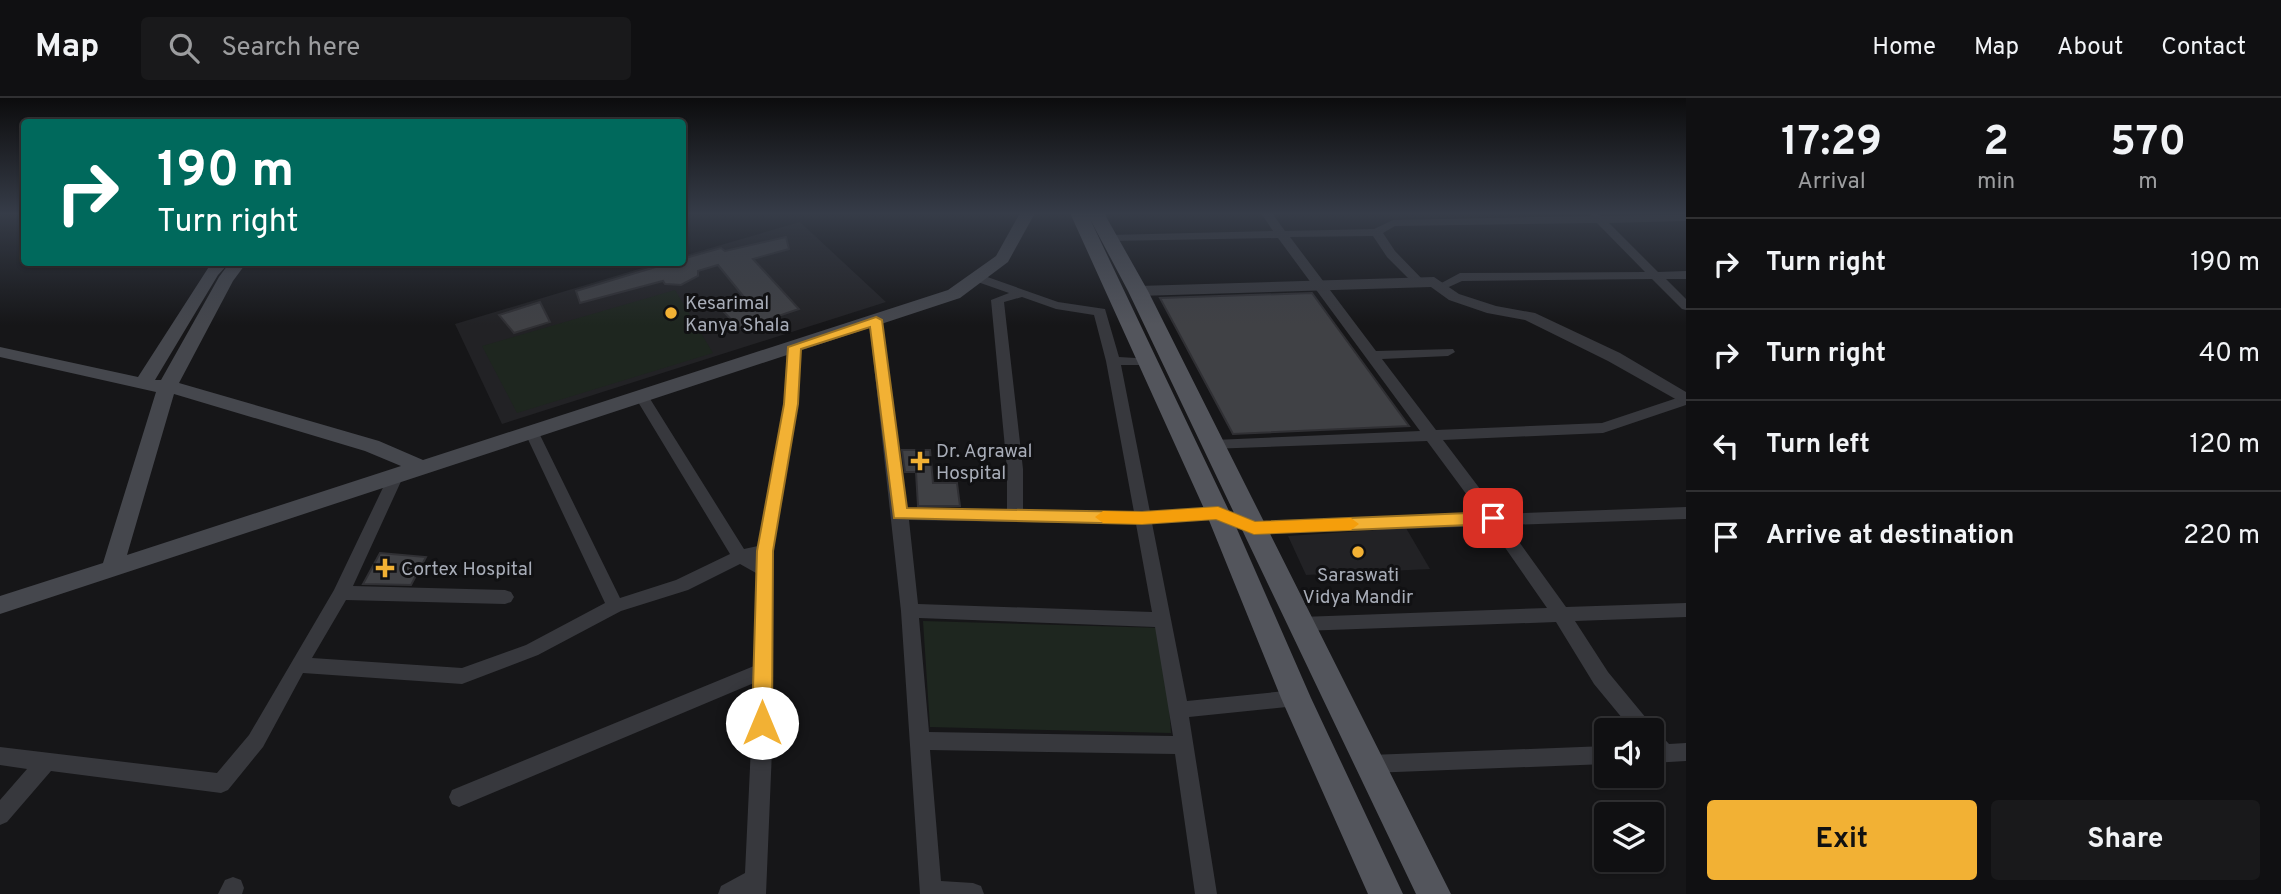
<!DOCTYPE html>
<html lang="en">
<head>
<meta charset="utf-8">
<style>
	:root { --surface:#101012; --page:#19191b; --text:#f1f3f6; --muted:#9c9d9f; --line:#303032; --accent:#f2b134 }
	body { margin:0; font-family:Overpass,sans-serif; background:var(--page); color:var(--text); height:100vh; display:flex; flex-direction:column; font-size:26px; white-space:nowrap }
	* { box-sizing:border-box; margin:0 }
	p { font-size:23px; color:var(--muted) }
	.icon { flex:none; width:38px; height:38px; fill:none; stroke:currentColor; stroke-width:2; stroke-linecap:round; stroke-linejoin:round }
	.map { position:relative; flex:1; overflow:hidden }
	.details { display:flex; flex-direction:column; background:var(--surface); width:595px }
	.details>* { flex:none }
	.hud { position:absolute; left:21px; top:21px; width:665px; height:147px; border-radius:7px; box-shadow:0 2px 5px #0004,0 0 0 2px var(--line); background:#00695c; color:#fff; overflow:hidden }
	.controls { position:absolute; left:1594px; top:620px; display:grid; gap:14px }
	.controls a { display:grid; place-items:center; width:70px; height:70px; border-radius:7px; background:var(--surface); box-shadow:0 2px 5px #0004,0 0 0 2px var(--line); font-size:35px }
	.pin { position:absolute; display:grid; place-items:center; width:60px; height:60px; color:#fff; margin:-30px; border-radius:14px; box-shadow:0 4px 10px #0006 }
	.me { position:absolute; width:77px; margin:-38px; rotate:0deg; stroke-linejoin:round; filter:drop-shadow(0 0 5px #0008) }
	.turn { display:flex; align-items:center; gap:24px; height:147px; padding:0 21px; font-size:32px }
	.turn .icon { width:91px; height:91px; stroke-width:2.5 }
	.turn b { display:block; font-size:49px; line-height:60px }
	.eta { display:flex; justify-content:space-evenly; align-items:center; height:119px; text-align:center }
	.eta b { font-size:42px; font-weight:700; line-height:49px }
	.button { display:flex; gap:14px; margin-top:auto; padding:14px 21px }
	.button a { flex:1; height:80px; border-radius:7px; background:var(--accent); color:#111; font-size:28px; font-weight:700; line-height:80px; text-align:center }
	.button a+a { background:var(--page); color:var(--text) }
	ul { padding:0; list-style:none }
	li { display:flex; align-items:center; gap:21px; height:91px; padding:0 21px; border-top:2px solid var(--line) }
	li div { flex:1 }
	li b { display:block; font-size:26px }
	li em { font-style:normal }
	header { display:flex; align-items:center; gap:42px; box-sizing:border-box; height:98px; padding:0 35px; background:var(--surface); border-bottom:2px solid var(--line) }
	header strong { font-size:33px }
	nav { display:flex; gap:38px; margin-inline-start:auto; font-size:24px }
	.search { width:490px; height:63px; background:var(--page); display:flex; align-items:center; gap:18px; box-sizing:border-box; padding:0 24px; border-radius:7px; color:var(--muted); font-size:26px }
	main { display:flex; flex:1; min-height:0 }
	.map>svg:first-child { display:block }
</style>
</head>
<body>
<header>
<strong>Map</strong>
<div class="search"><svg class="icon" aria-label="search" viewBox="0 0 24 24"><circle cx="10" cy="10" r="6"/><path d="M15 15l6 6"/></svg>Search here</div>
<nav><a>Home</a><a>Map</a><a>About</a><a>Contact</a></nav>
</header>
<main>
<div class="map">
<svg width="1686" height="796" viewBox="0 0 1686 796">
	<rect width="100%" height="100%" fill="#161618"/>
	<path fill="#222225" d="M800 124 886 204 502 326 455 226 659 165 682 164 683 158Z
		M1406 430 1430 471 1306 477 1288 438Z"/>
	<path fill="#1e261f" d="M675 192 713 255 517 315 482 248Z
		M923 523 1163 530 1171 635 930 629Z"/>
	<path fill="#404145" stroke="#303034" stroke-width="2" d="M786 139 789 151 753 161 799 211 740 231 722 212 748 204 718 167 698 173V178L681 187 665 186 663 183 580 205 576 193 672 164H682V161L721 150 725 153Z
		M1312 195 1409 328 1233 336 1160 200Z
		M540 204 550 224 514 235 499 217Z
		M902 352H930L933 385H957L960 408H918L916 374H905Z
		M380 455 426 459 411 487 363 486Z"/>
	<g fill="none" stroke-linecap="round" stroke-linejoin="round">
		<path fill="#37383d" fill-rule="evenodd" d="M1261 115H1272L1285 133 1374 131 1393 122 1591 118 1593 115 1602 118 1686 117V123L1609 125 1658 174 1686 173V181H1666L1686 201V212L1682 211 1652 181 1462 183 1440 193 1434 189 1460 175 1645 174 1597 125 1395 128 1383 135 1395 153 1425 184 1419 188 1415 187 1387 159 1373 138 1290 139 1376 253 1453 251 1455 254 1448 258 1382 261 1436 332 1602 325 1686 297V307L1603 335 1443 342 1499 416 1686 409V421L1507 427 1566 509 1686 505V519L1575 523 1608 574 1651 626 1653 633 1659 635 1669 646 1686 645V663L1652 665V632H1632L1594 586 1556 524 1301 533 1295 531 1292 526 1295 521 1301 519 1547 510 1490 428 1254 436 1217 421 1152 425 1187 603 1296 592 1303 594 1306 600 1303 606 1296 608 1189 619 1217 796H1195L1175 656 930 652 941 783 973 785 981 788 984 796H920L901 513 869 222 870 219 875 218 881 222 907 410 1007 412V371L991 202 1009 195 972 182V176L976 175 1058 204 1105 211 1119 259 1152 261 1154 264 1152 267H1121L1150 414 1218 409 1255 424 1481 416 1427 343 1209 351 1207 347 1209 343 1214 342 1420 333 1278 140 1110 143 1104 140 1110 137 1273 133ZM1022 199 1056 211 1094 217 1106 263 1134 414 1023 412V371L1004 204ZM909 422 1136 426 1152 514 918 506ZM919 520 1155 529 1173 638 929 634Z
			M794 245 801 249 798 306 771 457 773 462 772 652 766 796H718L721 788 745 775 754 585 459 709 452 706 449 699 452 692 754 568 756 475 740 466 688 492 621 513 538 557 462 586 303 575 263 649 228 692 221 695 51 673 7 724 0 727V702L27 671 0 667V649L217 675 249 637 334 492 390 375 395 374 403 379 353 488 505 492 511 494 514 499 511 504 505 506 346 502 312 560 462 570 526 547 605 505 525 335 532 330 539 335 620 500 676 482 730 456 635 299 642 294 647 296 744 451 758 448 784 306 787 249Z
			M1606 648V666L1370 675 1363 673 1360 666 1363 659 1370 657Z
			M233 779 241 782 244 790 242 796H218L225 782Z"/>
		<path fill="#37383d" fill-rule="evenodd" d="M1434 179 1459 196 1496 208 1535 215 1620 255 1686 294V307L1608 263 1525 222 1487 215 1449 202 1431 189 1138 198 1130 193 1138 188Z"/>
		<path fill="#45474d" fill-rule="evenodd" d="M1020 115H1035L1008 164 960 200 0 516V498L103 465 156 294 0 259V249L138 279 212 164H230L218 177 155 282H161L219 179 230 164H247L233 183 179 285 379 343 423 362 948 192 996 158ZM174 296 365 353 401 368 127 457Z"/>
		<path fill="#53555c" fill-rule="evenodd" d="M1070 115H1104L1148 193 1451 796H1416L1128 193 1090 121 1230 415 1311 600 1403 796H1368L1281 600 1206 415Z"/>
	</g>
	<linearGradient id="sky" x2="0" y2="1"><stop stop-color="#0c0c0d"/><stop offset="0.51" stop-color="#363c48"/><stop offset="1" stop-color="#363c48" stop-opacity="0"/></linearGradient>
	<rect width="1686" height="227" fill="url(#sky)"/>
	<path fill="#f2b134" stroke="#9d7322" stroke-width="2" d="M876 219 882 222 907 410 1142 414 1218 409 1255 424 1493 414 1501 420 1493 426 1254 436 1216 421 1142 426 894 420 870 229 801 251 798 306 773 453 772 625 769 632 762 634 755 632 752 625 757 453 784 306 788 249Z"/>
	<path fill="#f59e0b" d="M1218 409 1255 424 1351 420 1359 426 1351 432 1254 436 1216 421 1142 426 1103 425 1095 419 1103 413 1142 414Z"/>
	<g fill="#f2b134" stroke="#111113" stroke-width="2.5">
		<circle cx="671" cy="215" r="7"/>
		<path d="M916.5 352.5h7v7h7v7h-7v7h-7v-7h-7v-7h7z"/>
		<circle cx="1358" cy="454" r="7"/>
		<path d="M381.5 459.5h7v7h7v7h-7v7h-7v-7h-7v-7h7z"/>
	</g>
	<g text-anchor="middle" stroke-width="6" stroke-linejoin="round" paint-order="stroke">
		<g font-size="19" fill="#a8adb8" stroke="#111113" text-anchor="start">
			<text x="685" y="211">Kesarimal<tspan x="685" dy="22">Kanya Shala</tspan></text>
			<text x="936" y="359">Dr. Agrawal<tspan x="936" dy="22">Hospital</tspan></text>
			<text x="401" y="477">Cortex Hospital</text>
			<text x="1358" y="483" text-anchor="middle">Saraswati<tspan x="1358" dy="22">Vidya Mandir</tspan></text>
		</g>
	</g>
</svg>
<div class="controls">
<a><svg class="icon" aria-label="sound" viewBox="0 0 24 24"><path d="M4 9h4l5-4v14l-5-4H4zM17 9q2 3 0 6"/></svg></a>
<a><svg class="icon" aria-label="layers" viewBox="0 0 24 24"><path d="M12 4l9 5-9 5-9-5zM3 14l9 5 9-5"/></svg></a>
</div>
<div class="pin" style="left:1493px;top:420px;background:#d93025"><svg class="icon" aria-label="arrive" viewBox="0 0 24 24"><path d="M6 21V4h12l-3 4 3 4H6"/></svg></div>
<svg class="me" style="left:762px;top:625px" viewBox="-20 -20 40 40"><circle r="19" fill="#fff"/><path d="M0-13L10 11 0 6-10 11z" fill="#f2b134"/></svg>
<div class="hud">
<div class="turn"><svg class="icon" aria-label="right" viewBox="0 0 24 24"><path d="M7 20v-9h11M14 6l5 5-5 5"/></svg><div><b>190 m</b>Turn right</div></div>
</div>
</div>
<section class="details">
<div class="eta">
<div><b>17:29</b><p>Arrival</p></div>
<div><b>2</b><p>min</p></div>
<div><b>570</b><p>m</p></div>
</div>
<ul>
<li><svg class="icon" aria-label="right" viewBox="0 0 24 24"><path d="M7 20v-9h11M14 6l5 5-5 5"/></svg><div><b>Turn right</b></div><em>190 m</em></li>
<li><svg class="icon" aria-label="right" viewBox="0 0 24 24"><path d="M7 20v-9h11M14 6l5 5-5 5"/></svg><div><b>Turn right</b></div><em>40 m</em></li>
<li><svg class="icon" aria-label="left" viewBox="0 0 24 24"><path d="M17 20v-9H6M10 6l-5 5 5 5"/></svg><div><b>Turn left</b></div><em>120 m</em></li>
<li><svg class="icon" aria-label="arrive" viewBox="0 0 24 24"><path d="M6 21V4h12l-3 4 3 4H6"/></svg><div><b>Arrive at destination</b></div><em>220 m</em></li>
</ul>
<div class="button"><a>Exit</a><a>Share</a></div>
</section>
</main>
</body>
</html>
